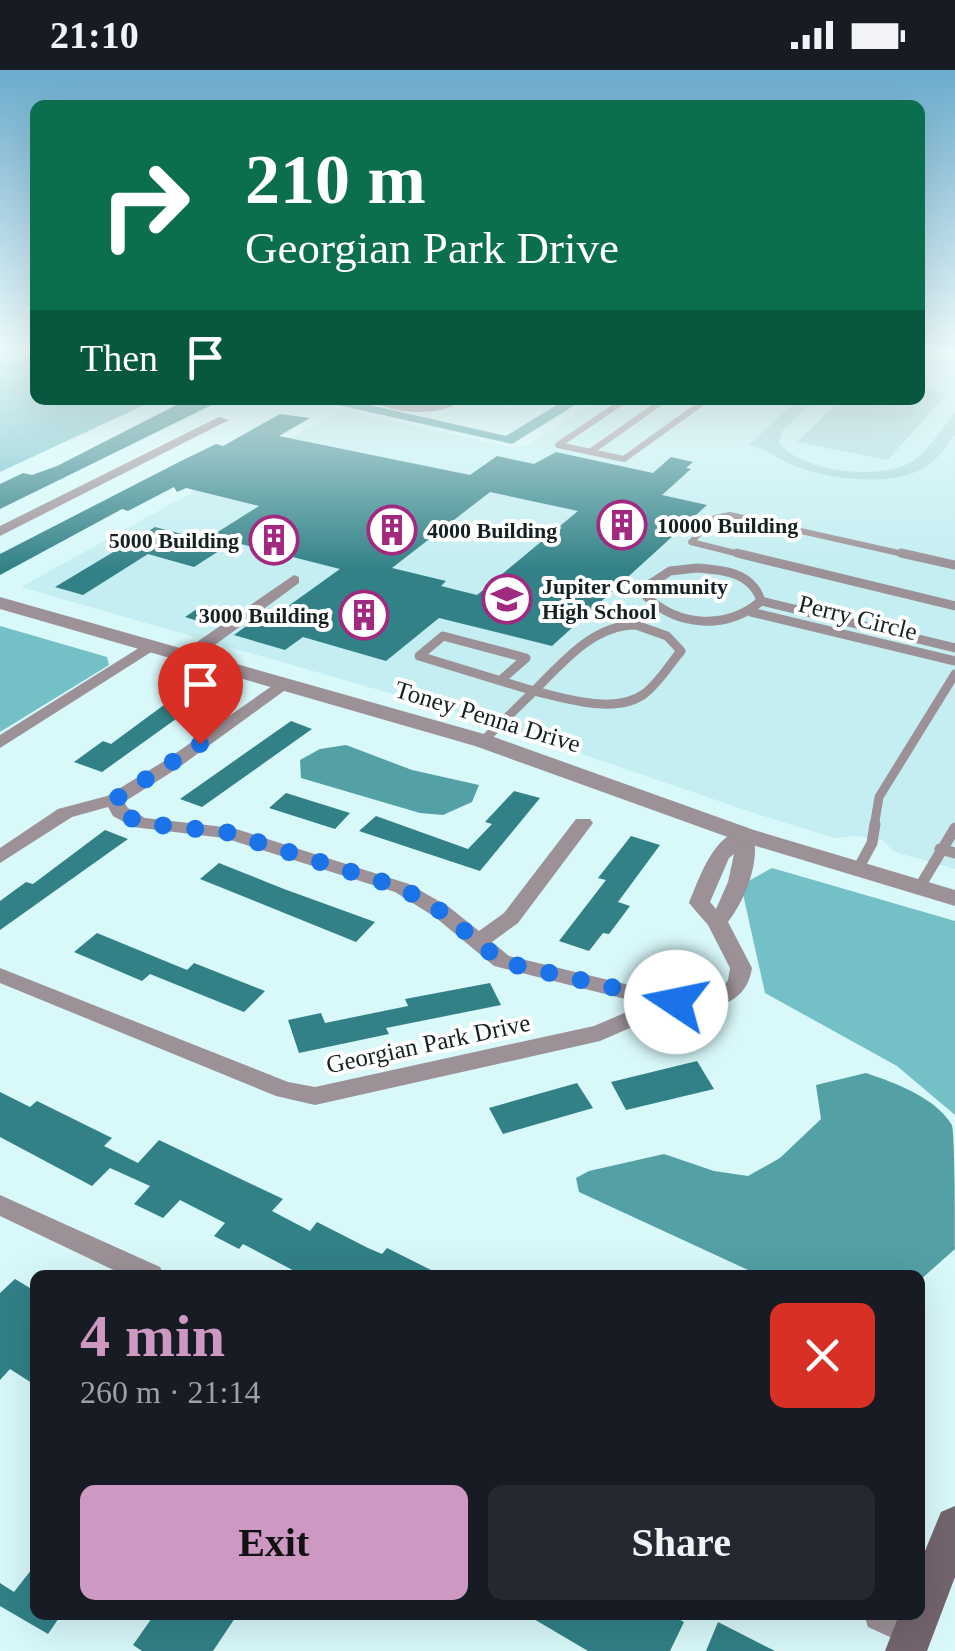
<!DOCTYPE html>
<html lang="en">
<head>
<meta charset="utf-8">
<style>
	:root { --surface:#171b24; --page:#242831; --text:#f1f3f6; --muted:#9ea1a6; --accent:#cd98c1 }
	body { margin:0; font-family:"Times New Roman",serif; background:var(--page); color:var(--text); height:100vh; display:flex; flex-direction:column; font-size:38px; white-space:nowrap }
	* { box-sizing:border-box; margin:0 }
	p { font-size:32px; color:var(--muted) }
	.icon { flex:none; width:55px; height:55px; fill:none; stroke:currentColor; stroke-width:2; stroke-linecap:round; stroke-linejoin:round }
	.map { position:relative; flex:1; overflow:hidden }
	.panel { position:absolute; left:30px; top:1200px; width:895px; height:350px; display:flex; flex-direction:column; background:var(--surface); border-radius:15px; box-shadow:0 10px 40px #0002 }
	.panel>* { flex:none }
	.hud { position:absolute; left:30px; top:30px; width:895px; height:305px; border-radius:15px; box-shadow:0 10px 40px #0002; background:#0b6e4f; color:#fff; overflow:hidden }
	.pin { position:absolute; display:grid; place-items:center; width:85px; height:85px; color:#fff; margin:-102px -42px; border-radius:50% 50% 50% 0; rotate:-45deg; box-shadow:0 0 10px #0007 }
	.pin .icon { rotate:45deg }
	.me { position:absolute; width:110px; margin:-55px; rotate:281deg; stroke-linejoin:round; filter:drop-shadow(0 0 8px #0008) }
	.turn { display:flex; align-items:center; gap:35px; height:210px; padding:0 50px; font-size:45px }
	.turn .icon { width:130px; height:130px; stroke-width:2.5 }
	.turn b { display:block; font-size:70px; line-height:85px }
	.then { display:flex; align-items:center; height:95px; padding:0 50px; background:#0003; gap:20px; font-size:38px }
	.round { display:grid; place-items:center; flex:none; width:105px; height:105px; border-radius:15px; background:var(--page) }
	.head { display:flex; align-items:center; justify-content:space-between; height:170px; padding:0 50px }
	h1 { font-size:60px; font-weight:700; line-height:75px; color:var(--accent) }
	.button { display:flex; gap:20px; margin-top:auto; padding:20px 50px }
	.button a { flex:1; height:115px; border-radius:15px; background:var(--accent); color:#111; font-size:40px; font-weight:700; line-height:115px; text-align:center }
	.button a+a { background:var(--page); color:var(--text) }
	.status { display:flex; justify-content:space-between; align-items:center; height:70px; padding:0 50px; background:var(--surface); direction:ltr }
	.status svg { height:28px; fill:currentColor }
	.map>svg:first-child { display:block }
</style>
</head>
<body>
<div class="status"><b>21:10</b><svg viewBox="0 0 49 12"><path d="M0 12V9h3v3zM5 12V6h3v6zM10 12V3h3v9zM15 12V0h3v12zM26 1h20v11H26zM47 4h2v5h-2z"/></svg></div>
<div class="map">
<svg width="955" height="1581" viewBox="0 0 955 1581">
	<rect width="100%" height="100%" fill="#d8f8fa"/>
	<path fill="#c4eef1" d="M920 282 955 288V799L895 782 882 770 856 766 834 768 760 745 476 648 21 517 341 340 510 377 526 376 597 330H920Z"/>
	<path fill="#a8d7da" d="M920 318 947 323 888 390 797 372 840 330H920Z
		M797 330H815L783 360 779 372C800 403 883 411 913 391 929 380 942 358 955 343V365C947 375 939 387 929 395 896 418 833 410 798 397 779 390 768 379 749 375Z"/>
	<path fill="#73c0c6" d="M0 278H35V330H155L0 402Z
		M0 556 107 587 109 595 0 662Z
		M772 798 955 851V1045L897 996 765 923 741 815Z"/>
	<path fill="#53a0a5" d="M316 330H348L506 366 565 330H583L512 374Z
		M346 675 412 700 479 715 472 732 443 745 420 743 301 708 300 690 320 679Z
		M866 1003C895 1013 935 1027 952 1055 955 1068 955 1158 955 1179L920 1210V1205H759L579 1122 576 1108 589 1101 664 1084 714 1101 748 1106 780 1088 821 1049 816 1015Z"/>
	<path fill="#318186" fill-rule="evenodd" d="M186 330H222L0 439V414L23 403 32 405 57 396Z
		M280 344 310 348 279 366 470 405 497 386 534 394 556 382 653 403 671 387 693 392 686 398 691 399 662 425 707 435 552 576 439 548 386 591 303 567 285 580 234 565 263 544 273 547 340 499 233 472 194 497 148 484 83 525 55 517 155 457 205 470 259 436 186 418 177 422 174 417 128 441 122 439 0 505V484L181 391 216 374 223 376ZM490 422 578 441 477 525 441 516 446 511 392 498Z
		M203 535 232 543 214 556 185 547Z
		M187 618 208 626 102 702 74 692 103 671 111 674Z
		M291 651 312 659 202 737 180 729Z
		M514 721 540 728 480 801 359 761 376 746 468 779 492 754 485 752Z
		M286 723 350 743 335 759 269 738Z
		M105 760 128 769 0 860V831L26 812 33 814Z
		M631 766 660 775 618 832 630 836 609 864 603 863 589 881 559 871 606 810 598 808Z
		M219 793 284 819 375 852 356 872 200 809Z
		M97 863 187 900 194 893 265 921 244 942 150 904 142 911 74 882Z
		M490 913 501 935 386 958 389 964 299 983 288 950 321 943 325 953 408 936 405 929Z
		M697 991 714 1019 626 1040 611 1012Z
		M577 1013 593 1038 503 1064 489 1038Z
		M0 1022 30 1037 37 1031 112 1068 104 1076 138 1093 159 1070 283 1129 272 1141 310 1161 317 1152 368 1178 382 1184 387 1178 441 1205H302L243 1174 239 1179 214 1166 225 1153 180 1130 163 1148 134 1134 150 1116 110 1098 92 1116 0 1067Z
		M15 1209 35 1221V1315L10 1299 0 1310V1223Z
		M35 1495V1545H61L48 1564 0 1536V1513L14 1522Z
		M154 1545H237L213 1581H142L133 1575Z
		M527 1545H671L684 1552 670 1581H588Z
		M718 1552 775 1581H706Z"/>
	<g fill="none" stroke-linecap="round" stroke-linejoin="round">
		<path stroke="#9b9197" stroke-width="6" d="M625 330 558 375 624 389 706 330
			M590 382 664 330
			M747 486 691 472 715 448 730 445 912 486"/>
		<path stroke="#9b9197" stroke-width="9" d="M737 483 955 536
			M901 483 955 495
			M697 498C723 500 752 502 761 531 727 560 679 557 647 527V516L670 501Z
			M761 531 955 578
			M751 542 955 591
			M636 555 667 566 681 581C669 595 659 613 644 624 615 645 565 628 534 621 563 592 593 555 636 555Z
			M419 586 534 621
			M419 586 443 566 526 588 502 609
			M483 671 534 621
			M874 757 879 727 955 604"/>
		<path stroke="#9b9197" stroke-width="11" d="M940 779 955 783
			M858 799 872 773 875 754
			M919 818 955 758"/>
		<path fill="#9b9197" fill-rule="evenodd" d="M369 330 427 335 463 330C439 348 394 344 369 330Z
			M219 347 229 350 0 466V456Z
			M294 505 299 507V513L193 591H181V583Z
			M150 571 156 573V579L0 678V665Z
			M282 609 288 610V618L178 698 124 732 128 738 145 748 233 758 409 814 449 837 479 861 504 843 576 749H590L593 753 518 853 492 872 509 886 646 919 696 926 722 918 728 910 730 898 708 855 689 833C700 807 716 755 752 761 762 789 745 830 728 852L752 898C745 946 690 941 654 936L646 951 600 971 315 1035 276 1026 0 913V898L288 1012 315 1017 594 956 629 941 633 931 494 896 435 847 395 822 224 768 133 757 113 746 108 737 72 747 0 793V778L58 739 107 726 166 690ZM734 784 728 812 716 839 710 832 729 788Z
			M0 1125 160 1197 164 1205H124L0 1146Z
			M864 1545H917L926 1549 931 1561 926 1573 914 1578 868 1557Z"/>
		<path fill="#9b9197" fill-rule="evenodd" d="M0 527 491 666 754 760 955 820V836L736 770 475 676 0 539Z"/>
		<path fill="#73646d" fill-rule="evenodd" d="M955 1436V1507L927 1581H885L899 1545H920V1493L941 1442Z"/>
	</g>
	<linearGradient id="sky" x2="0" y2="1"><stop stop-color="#6caccd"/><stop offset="0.56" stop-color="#edfcfd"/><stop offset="1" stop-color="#edfcfd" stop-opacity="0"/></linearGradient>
	<rect width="955" height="500" fill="url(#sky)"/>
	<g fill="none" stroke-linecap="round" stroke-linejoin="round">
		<path stroke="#1a73e8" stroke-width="18" stroke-dasharray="0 32.4" d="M200 674 114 730 120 742 140 753 226 762 402 818 442 842 502 892 676 932"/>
	</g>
	<defs>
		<g id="building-ring" transform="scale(2.5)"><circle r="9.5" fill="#fff" stroke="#a12980" stroke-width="1.5"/><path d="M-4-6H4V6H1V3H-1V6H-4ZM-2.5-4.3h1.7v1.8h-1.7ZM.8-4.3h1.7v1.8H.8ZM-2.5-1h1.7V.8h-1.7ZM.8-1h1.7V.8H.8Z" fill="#a12980"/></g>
		<g id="school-ring" transform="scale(2.5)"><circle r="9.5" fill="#fff" stroke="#a12980" stroke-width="1.5"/><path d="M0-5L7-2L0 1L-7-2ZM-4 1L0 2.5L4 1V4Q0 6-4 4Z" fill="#a12980"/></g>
	</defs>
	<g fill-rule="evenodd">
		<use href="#building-ring" x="622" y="455"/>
		<use href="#building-ring" x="392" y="460"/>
		<use href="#building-ring" x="274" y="470"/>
		<use href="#school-ring" x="507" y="529"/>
		<use href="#building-ring" x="364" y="545"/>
	</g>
	<g text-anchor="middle" stroke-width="8" stroke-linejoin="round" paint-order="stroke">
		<g font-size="22" font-weight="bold" fill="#162222" stroke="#fff" text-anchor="start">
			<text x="657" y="463">10000 Building</text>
			<text x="427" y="468">4000 Building</text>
			<text x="239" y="478" text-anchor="end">5000 Building</text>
			<text x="542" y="524">Jupiter Community<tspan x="542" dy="25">High School</tspan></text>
			<text x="329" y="553" text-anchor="end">3000 Building</text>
		</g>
		<g font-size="25" fill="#162222" stroke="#fff">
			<text transform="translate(858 547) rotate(14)" y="9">Perry Circle</text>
			<text transform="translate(488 646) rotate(17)" y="9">Toney Penna Drive</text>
			<text transform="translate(428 973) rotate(-12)" y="9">Georgian Park Drive</text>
		</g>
	</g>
</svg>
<div class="pin" style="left:200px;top:674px;background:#d93025"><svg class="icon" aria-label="arrive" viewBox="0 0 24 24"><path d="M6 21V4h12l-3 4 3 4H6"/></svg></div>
<svg class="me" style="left:676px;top:932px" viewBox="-20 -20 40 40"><circle r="19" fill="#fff"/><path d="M0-13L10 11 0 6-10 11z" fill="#1a73e8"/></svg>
<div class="hud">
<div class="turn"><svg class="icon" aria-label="right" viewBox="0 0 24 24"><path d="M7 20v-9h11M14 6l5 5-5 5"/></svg><div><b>210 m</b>Georgian Park Drive</div></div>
<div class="then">Then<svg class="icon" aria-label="arrive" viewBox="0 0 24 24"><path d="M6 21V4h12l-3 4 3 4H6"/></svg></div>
</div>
<section class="panel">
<div class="head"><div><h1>4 min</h1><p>260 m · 21:14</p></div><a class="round" style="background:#d93025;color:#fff"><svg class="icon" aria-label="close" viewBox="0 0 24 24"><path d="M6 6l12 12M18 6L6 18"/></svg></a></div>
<div class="button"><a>Exit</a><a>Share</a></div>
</section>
</div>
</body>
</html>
